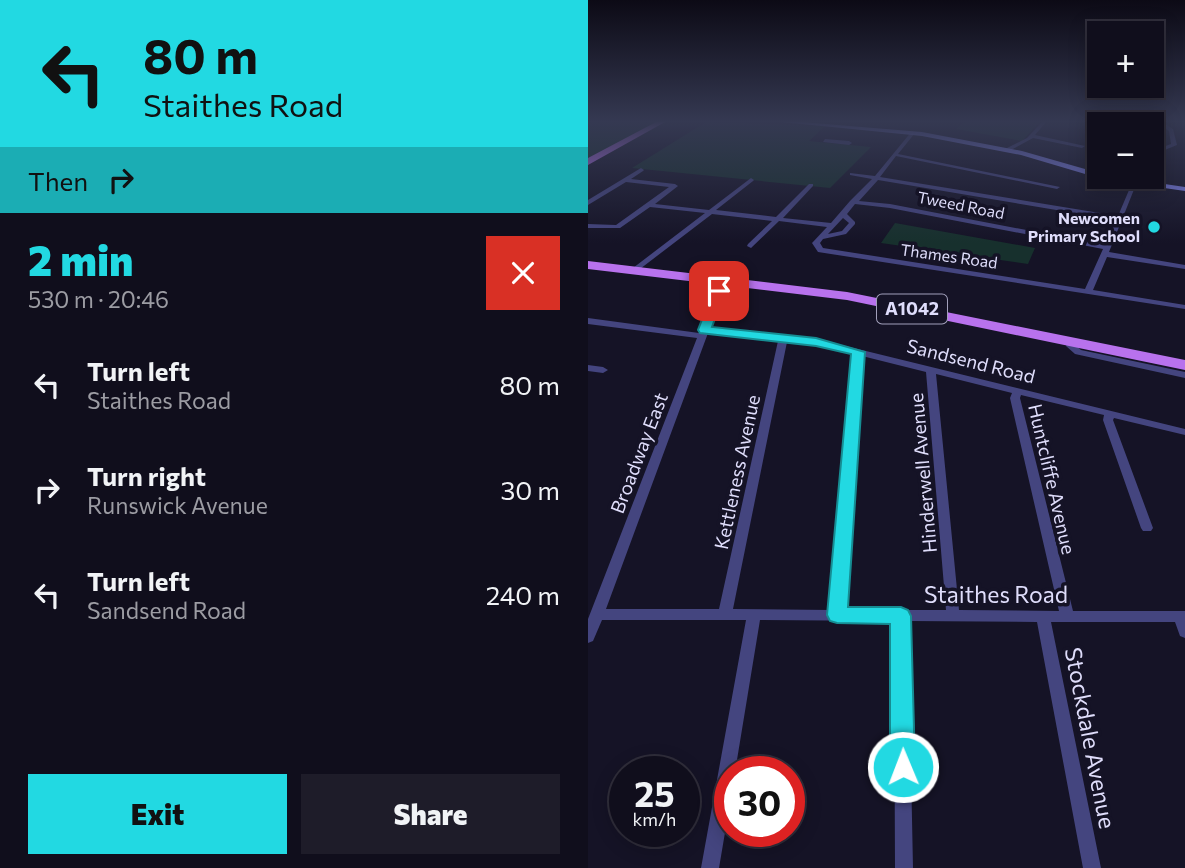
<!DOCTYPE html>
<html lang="en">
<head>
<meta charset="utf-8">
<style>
	:root { --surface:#100e1c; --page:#1e1c29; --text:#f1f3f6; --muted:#9c9ca3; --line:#302e3b; --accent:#22d9e2 }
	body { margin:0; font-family:Commissioner,sans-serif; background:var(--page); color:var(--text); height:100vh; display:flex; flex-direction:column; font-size:26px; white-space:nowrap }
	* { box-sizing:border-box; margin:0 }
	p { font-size:23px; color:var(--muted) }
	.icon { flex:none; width:38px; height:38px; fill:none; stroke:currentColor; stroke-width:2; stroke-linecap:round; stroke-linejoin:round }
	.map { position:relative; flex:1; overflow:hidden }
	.side { display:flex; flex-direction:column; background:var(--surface); width:588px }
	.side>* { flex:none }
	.top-card { background:#22d9e2; color:#111; overflow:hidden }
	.tools { position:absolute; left:499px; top:21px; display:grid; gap:14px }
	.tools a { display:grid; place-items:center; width:77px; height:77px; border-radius:0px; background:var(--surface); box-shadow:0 4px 18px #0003,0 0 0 2px var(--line); font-size:35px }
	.speed { position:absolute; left:21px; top:756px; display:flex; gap:14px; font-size:35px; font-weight:700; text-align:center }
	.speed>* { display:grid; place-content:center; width:91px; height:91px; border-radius:50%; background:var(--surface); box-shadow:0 4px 18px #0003,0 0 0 2px var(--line); line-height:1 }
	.speed small { font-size:18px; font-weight:400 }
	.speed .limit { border:10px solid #d22; background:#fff; color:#111 }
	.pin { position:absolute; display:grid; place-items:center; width:60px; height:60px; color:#fff; margin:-30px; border-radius:14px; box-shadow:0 4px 10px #0006 }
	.me { position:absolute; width:77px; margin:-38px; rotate:359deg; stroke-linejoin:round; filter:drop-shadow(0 0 5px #0008) }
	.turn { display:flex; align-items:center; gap:24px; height:147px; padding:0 28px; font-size:32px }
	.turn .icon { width:91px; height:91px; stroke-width:2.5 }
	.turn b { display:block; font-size:49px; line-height:60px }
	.then { display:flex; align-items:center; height:66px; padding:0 28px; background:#0003; gap:14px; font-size:26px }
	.round { display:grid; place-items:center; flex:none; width:74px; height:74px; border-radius:0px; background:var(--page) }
	.summary { display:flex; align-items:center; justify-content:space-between; height:119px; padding:0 28px }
	h1 { font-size:42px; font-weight:800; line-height:52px; color:var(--accent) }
	.primary-button { display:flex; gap:14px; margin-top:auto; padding:14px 28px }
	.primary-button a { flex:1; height:80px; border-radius:0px; background:var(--accent); color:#111; font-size:28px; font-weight:800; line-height:80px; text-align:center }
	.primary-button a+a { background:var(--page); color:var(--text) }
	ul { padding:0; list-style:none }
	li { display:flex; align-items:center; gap:21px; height:105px; padding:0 28px }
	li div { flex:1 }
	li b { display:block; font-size:26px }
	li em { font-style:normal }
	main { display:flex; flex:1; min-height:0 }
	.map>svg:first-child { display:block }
</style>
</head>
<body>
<main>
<section class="side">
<div class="top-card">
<div class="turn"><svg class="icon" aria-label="left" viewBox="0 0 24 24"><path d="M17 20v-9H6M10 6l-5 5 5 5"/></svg><div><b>80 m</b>Staithes Road</div></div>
<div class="then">Then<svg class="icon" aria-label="right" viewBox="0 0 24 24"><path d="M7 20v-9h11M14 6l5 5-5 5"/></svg></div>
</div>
<div class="summary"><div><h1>2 min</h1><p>530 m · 20:46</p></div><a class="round" style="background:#d93025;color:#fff"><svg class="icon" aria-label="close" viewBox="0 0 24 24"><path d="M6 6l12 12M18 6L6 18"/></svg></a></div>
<ul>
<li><svg class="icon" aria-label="left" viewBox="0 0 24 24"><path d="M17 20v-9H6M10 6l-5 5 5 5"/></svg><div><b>Turn left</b><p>Staithes Road</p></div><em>80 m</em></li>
<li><svg class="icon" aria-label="right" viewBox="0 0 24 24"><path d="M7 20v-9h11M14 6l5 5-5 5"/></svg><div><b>Turn right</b><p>Runswick Avenue</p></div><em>30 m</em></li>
<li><svg class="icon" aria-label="left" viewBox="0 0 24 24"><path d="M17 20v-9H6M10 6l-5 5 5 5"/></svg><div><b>Turn left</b><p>Sandsend Road</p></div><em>240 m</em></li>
</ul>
<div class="primary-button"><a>Exit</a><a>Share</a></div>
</section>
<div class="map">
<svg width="597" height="868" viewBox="0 0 597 868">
	<rect width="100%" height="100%" fill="#151326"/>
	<path fill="#17302d" d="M0 122H70L0 160Z
		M118 122 237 126 221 141 283 147 242 188 44 168Z
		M376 122H452L434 141 368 129Z
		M307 223 447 248 440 264 293 243Z"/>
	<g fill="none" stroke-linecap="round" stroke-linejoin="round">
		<path fill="#44457f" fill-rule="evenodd" d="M454 122H458L447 135 497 146 494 148 445 138 421 151H417V149L439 138Z
			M506 122H510L511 140 508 138Z
			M569 122H574L585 129 589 145 564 155V151L583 144 581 131Z
			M324 131 327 133 310 154 472 187 469 189 308 156 292 177 530 216 544 183 549 182 521 252 597 265V269L519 257 505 290 597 305V309L230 252 224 243 239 227 191 221 163 248 159 246 160 244 184 221 124 214 48 272 44 270 45 268 117 213 62 207 32 228H0V224L28 225 81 187 38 182 0 205V200L53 168 56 170 55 171 43 179 87 184 90 186 67 204 121 210 163 178 166 180 165 181 128 210 188 217 221 184H225V186L195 218 243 223 262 201 284 179 262 175V173L287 176ZM290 180 528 220 517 245 302 204 271 201ZM267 204 302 208 515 249 497 289 235 248 232 243 235 239 258 234 267 224V222L259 214ZM255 218 261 223 254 231 240 234Z
			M237 139 261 141 264 143 261 145 235 142Z
			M132 279H138L139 281 122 328 233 340 597 429V435L526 418 525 420 565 528 563 531H555L553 528 515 420 516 415 433 395 432 398 485 611H597V638L592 636 587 622H463L513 868H495L449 622 320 621 325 868H307L306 621 172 620 147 772H142V803L131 868H113L158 620H14L5 641 0 643V619L109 338 0 324V318L111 333ZM120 333 190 341 131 609H18ZM199 342 233 346 265 354 243 610 145 609ZM274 356 338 372 358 610H256ZM348 374 424 393 422 398 471 611 371 610Z
			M484 338 488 341 487 345 493 350 597 372V378L487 354 478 346 481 339Z
			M0 365 15 367 20 370 15 373 0 371Z"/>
		<path fill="#8083ee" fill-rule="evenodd" d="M194 122H214L334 132 434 151 511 173V177H529L597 187V191L514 179 433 155 334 136Z"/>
		<path fill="#b872ed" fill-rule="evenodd" d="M68 122H77L0 165V158Z
			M0 261 259 292 597 360V370L259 300 0 269Z"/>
	</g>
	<linearGradient id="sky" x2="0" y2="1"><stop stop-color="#0c0a15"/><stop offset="0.5" stop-color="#353952"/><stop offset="1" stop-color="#353952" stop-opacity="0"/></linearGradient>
	<rect width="597" height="243" fill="url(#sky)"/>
	<path fill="#22d9e2" stroke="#168d93" stroke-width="2" d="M131 287 137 291 124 327 228 338 277 352 260 607H313L320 610 323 616 327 767 323 775 315 779 306 775 302 767V624L249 623 242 621 239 615 263 354 228 346 112 333 110 330 125 291Z"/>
	<circle fill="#22d9e2" stroke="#151326" stroke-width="2.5" cx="566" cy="227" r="7"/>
	<g text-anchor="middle" stroke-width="7" stroke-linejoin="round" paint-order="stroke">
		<g font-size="16" fill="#dfddfb" stroke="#151326">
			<text transform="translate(373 205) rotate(11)" y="6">Tweed Road</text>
			<text transform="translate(361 256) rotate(8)" y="6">Thames Road</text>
		</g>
		<g font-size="16" font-weight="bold" fill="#dfddfb" stroke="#151326" text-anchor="end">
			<text x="552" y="224">Newcomen<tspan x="552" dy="18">Primary School</tspan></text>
		</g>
		<rect fill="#151326" stroke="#a2a0bb" stroke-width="2" x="289" y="294.5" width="70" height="29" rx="5"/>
		<g font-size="18" font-weight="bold" fill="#dfddfb">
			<text x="324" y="315">A1042</text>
		</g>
		<g font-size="19" fill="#dfddfb" stroke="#151326">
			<text transform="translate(383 361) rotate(14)" y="7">Sandsend Road</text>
			<text transform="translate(51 453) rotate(-69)" y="7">Broadway East</text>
			<text transform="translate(149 472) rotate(-78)" y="7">Kettleness Avenue</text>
			<text transform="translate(335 473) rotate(-95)" y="7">Hinderwell Avenue</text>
			<text transform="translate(464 479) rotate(77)" y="7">Huntcliffe Avenue</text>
		</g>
		<g font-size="23" fill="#dfddfb" stroke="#151326">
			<text x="408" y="603">Staithes Road</text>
			<text transform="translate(502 738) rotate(79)" y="8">Stockdale Avenue</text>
		</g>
	</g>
</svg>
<div class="tools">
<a>+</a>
<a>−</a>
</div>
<div class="speed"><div>25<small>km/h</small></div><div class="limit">30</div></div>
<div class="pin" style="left:131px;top:291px;background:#d93025"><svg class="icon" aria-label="arrive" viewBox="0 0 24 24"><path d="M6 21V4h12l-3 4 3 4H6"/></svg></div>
<svg class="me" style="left:315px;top:767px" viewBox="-20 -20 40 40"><circle r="17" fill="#22d9e2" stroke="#fff" stroke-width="3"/><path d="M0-11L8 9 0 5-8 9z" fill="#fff"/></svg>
</div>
</main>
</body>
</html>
